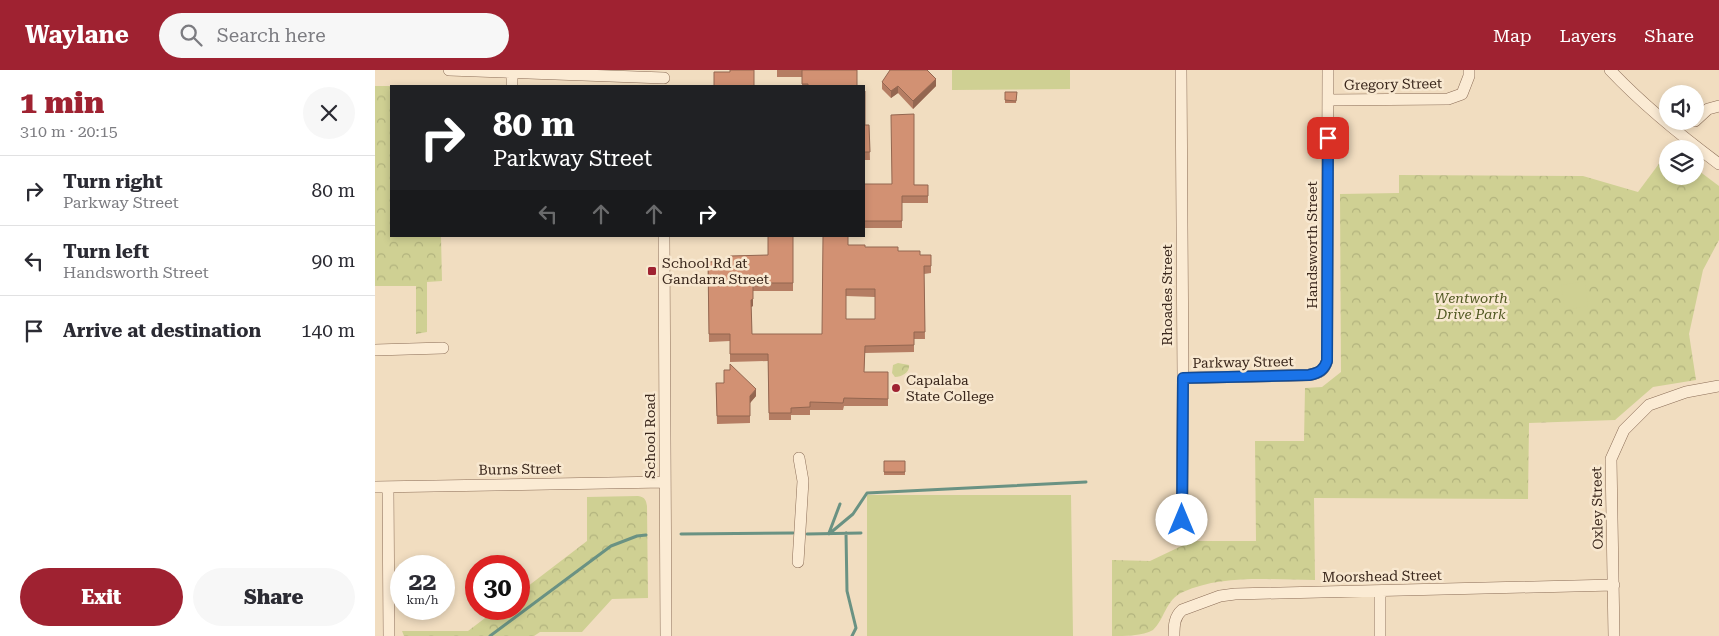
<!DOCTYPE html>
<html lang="en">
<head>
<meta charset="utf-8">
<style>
	:root { --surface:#fff; --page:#f7f7f7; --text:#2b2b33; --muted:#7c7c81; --line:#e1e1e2; --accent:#9f2231 }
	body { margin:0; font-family:"Roboto Serif",serif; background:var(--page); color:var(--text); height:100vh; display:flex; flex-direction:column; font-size:19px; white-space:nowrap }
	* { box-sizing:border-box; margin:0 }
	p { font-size:16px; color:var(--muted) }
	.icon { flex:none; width:28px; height:28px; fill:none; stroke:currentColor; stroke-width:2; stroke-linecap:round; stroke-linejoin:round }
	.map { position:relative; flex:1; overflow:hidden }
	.panel { display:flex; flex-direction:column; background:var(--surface); width:375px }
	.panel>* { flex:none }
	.banner { position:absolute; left:15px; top:15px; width:475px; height:152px; border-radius:0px; box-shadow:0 2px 8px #0003; background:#202124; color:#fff; overflow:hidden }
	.fabs { position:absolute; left:1284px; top:15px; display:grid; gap:10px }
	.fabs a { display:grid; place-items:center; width:45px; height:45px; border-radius:50%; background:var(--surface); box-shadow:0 2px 8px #0003; font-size:25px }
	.speed { position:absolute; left:15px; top:485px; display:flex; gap:10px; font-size:25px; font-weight:700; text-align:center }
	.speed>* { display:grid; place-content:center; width:65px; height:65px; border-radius:50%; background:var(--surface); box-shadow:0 2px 8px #0003; line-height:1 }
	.speed small { font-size:12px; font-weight:400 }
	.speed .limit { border:8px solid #d22; background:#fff; color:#111 }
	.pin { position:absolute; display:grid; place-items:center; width:42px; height:42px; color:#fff; margin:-21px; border-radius:10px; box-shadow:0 2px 8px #0006 }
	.me { position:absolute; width:55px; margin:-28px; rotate:0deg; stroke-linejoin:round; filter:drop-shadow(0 0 4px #0008) }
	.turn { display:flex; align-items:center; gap:18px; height:105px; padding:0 20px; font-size:22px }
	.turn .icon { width:65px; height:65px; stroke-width:2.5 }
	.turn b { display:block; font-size:35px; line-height:42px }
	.lanes { display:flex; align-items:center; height:48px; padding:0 20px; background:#0003; justify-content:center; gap:25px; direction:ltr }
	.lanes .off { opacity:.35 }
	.round { display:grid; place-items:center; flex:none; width:52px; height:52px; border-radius:26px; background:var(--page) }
	.overview { display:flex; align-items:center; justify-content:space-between; height:85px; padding:0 20px }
	h1 { font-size:30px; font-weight:800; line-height:38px; color:var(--accent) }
	.primary-button { display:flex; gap:10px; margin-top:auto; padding:10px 20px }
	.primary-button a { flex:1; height:58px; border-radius:30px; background:var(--accent); color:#fff; font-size:20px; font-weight:800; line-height:58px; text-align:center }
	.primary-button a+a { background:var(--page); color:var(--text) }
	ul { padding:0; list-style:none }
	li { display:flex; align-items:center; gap:15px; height:70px; padding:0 20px; border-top:1px solid var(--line) }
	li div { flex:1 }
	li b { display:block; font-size:19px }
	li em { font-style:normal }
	header { display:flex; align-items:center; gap:30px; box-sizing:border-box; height:70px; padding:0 25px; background:var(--accent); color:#fff }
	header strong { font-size:24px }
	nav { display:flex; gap:28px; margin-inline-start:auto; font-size:18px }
	.search { width:350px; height:45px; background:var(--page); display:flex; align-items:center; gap:12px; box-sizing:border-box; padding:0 18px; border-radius:28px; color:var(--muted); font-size:19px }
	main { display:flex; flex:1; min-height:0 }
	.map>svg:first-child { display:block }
</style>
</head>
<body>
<header>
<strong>Waylane</strong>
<div class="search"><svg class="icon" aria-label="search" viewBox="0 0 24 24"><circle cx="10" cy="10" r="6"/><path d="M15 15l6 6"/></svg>Search here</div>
<nav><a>Map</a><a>Layers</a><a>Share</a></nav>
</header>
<main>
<section class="panel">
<div class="overview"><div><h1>1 min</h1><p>310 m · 20:15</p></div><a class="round"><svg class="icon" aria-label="close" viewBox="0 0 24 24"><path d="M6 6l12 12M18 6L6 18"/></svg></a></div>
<ul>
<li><svg class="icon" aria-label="right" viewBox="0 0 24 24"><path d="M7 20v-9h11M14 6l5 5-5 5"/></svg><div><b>Turn right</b><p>Parkway Street</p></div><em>80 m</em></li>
<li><svg class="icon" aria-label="left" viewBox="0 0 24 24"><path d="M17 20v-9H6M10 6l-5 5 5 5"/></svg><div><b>Turn left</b><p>Handsworth Street</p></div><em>90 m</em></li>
<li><svg class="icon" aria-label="arrive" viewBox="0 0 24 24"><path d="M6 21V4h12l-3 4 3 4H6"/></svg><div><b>Arrive at destination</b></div><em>140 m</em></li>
</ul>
<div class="primary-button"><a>Exit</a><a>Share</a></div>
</section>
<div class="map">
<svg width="1344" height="566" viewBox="0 0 1344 566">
	<defs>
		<pattern id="park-crowns" width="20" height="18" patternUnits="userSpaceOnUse" patternTransform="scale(1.25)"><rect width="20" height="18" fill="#cfd093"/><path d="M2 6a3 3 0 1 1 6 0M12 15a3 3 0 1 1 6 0" fill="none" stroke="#b2b37e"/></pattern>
	</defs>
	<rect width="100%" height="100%" fill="#f1ddc0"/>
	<path fill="url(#park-crowns)" d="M0 16H17L16 166H66L67 211 52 212V262L41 264V216H0Z
		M1292 83V106H1320V98L1344 116V170L1328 200 1314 264 1321 310 1278 317 1240 350 1154 353 1153 429 939 428 940 510C897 510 848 504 808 522 790 530 790 549 778 560 768 566 749 566 737 566V490L775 491 817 471H881L880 371H929L930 318 947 317 966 302 965 124 1024 123V105L1208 106 1263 122Z
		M523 293 534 295C535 302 527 307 520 307L517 303 518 295Z
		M263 426C270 427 271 430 272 436L273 528 237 529 207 562H165L159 566H29L27 561H93L122 539H144V523L212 471V427Z"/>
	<path fill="#cfd093" d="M577 0H695V19L577 20Z
		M1210 211 1213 236 1190 240 1186 215Z
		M1080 313V318L1043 319V314Z
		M492 425H696L698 566H492Z"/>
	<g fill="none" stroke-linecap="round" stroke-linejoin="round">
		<path stroke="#6a9283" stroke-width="3" d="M454 463 465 434
			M471 463 472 521 481 558 477 566
			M306 464 418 463
			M432 464 486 463
			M454 464 478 444 492 423 711 412
			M115 566 236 476 262 466 271 465"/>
		<g stroke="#8b6d57" stroke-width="12">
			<path id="minor" d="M74 0 289 8
				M806 0 808 308 807 450
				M1235 0C1268 35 1305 65 1344 94
				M137 16V2
				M953 30 1073 29 1087 24 1094 6V0
				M1320 51 1333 39 1344 36
				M289 166 291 566
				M0 280 68 278
				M808 308 934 305C944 303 949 301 952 291L953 0
				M0 417 290 412
				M13 417 14 566
				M423 492 428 411 424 388
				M799 566C799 556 799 547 807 540L845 526 860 524 1239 515
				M1005 566V521
				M1239 566 1236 389 1249 360 1274 335 1311 322 1344 316"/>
		</g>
		<use href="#minor" stroke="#fbebd4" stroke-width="11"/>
	</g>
	<path fill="#b57d63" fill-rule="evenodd" d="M402 0H482V16H427V7H402Z
		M507 12 561 16 538 39 523 23 516 28 507 19Z
		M489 21 490 55H494L495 90H489Z
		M630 22H642L641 33H630Z
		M489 114 553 115V133H527V158H489Z
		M418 166V221H378V236L376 237 377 264H447L473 175 545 185H556V203L549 204 550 269H539V282L490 283 489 302H513V336H469L468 340H435V345H416V350H394L393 291 355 292V271L334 272 333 192 355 191 393 185ZM471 226 500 227V249H471Z
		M341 313 381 326 375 333V353L342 354Z
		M509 391H530V405H509Z"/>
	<path fill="#936650" d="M561 9V16L538 39V31Z
		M523 16V23L516 28V21Z
		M378 229V236L376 237V230Z
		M381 319V326L375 333V326Z"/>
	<path fill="#d29173" stroke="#936650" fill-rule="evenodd" d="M355 0H379V16H339V2H355Z
		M427 0H482V16H433V14H427Z
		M515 0H552L561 9 538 31 523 16 516 21 507 12Z
		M489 21H490V55H494L495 82H489Z
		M630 22H642L641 31 630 30Z
		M539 44V115H553V126H527V151H489V114H517L516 45Z
		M393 166H418V213H378V229L376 230 377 264H447L448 166H473V175H490V177H523V181H545V185H556V196H549L550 262H539V275L490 276 489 302H513V329L469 328 468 333 435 332V337L416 338V343H394L393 284H355V264H334L333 192 355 191V186L393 185ZM471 219H500V249H471Z
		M355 294 381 319 375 326V346H342L341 313H349V300H355Z
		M509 391H530V402H509Z"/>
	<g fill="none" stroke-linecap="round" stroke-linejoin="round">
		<g stroke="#114b97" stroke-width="12">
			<path id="route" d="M807 450 808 308 934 305C944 303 949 300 952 291L953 68"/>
		</g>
		<use href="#route" stroke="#1a73e8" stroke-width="9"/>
	</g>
	<g fill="#9f2231" stroke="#f8e8d0" stroke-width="2">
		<rect x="272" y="196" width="10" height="10" rx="2.5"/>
		<circle cx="521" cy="318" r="5"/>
	</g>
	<g text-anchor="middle" stroke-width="5" stroke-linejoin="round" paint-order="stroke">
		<g font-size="14" fill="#3a271c" stroke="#f8e8d0">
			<text transform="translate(1018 14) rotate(-1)" y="5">Gregory Street</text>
			<text transform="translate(937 175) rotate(-90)" y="5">Handsworth Street</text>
			<text transform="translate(792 225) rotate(-90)" y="5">Rhoades Street</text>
			<text transform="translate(868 292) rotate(-1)" y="5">Parkway Street</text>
			<text transform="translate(275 366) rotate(-90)" y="5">School Road</text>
			<text transform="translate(145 399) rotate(-1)" y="5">Burns Street</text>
			<text transform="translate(1222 438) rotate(-91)" y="5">Oxley Street</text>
			<text transform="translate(1007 506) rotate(-1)" y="5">Moorshead Street</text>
		</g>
		<g font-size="14" fill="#3a271c" stroke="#f8e8d0" text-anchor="start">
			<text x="287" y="198">School Rd at<tspan x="287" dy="16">Gandarra Street</tspan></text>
			<text x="531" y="315">Capalaba<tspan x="531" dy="16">State College</tspan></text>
		</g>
		<g font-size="14" font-style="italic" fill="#505821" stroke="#f8e8d0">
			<text x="1096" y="233">Wentworth<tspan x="1096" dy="16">Drive Park</tspan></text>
		</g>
	</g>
</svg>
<div class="fabs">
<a><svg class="icon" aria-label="sound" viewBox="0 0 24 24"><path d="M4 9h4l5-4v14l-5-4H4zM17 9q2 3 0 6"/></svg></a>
<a><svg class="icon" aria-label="layers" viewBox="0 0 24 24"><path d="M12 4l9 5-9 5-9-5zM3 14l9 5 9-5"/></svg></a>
</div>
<div class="speed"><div>22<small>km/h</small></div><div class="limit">30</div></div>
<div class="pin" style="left:953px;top:68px;background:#d93025"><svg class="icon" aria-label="arrive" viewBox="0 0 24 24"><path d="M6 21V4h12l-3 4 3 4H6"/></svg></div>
<svg class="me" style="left:807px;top:450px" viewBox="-20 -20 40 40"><circle r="19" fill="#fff"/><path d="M0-13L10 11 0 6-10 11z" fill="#1a73e8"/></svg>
<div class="banner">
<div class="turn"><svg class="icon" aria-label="right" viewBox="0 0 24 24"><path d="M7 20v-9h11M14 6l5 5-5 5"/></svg><div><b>80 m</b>Parkway Street</div></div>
<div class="lanes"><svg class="icon off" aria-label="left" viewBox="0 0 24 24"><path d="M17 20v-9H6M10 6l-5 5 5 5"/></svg><svg class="icon off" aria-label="ahead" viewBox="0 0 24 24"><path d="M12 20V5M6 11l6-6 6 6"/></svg><svg class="icon off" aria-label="ahead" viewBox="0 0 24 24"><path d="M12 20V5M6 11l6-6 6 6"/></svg><svg class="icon" aria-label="right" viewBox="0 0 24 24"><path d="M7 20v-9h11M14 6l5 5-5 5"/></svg></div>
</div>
</div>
</main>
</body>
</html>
